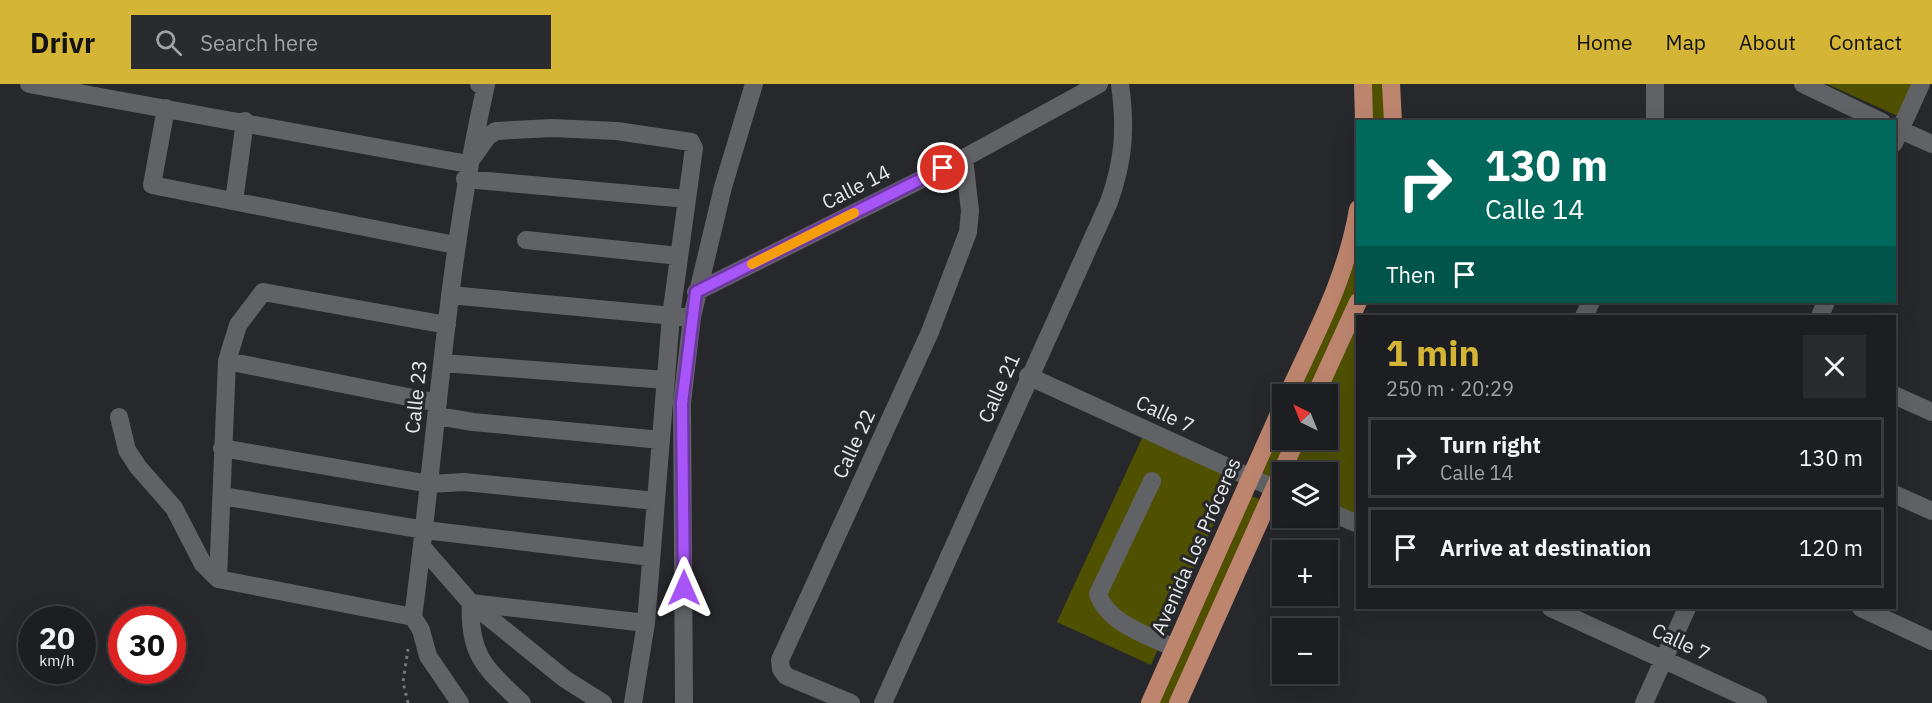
<!DOCTYPE html>
<html lang="en">
<head>
<meta charset="utf-8">
<style>
	:root { --surface:#1d1e21; --page:#2a2b2e; --text:#f1f3f6; --muted:#a0a2a5; --line:#3b3c3f; --accent:#d4b535 }
	body { margin:0; font-family:"IBM Plex Sans",sans-serif; background:var(--page); color:var(--text); height:100vh; display:flex; flex-direction:column; font-size:22px; white-space:nowrap }
	* { box-sizing:border-box; margin:0 }
	p { font-size:20px; color:var(--muted) }
	.icon { flex:none; width:33px; height:33px; fill:none; stroke:currentColor; stroke-width:2; stroke-linecap:round; stroke-linejoin:round }
	.map { position:relative; flex:1; overflow:hidden }
	.details { position:absolute; left:1356px; top:231px; width:540px; height:294px; display:flex; flex-direction:column; background:var(--surface); border-radius:0px; box-shadow:0 6px 24px #0002,0 0 0 2px var(--line) }
	.details>* { flex:none }
	.top-card { position:absolute; left:1356px; top:36px; width:540px; height:183px; border-radius:0px; box-shadow:0 6px 24px #0002,0 0 0 2px var(--line); background:#00695c; color:#fff; overflow:hidden }
	.needle { width:39px; rotate:317deg }
	.buttons { position:absolute; left:1272px; top:300px; display:grid; gap:12px }
	.buttons a { display:grid; place-items:center; width:66px; height:66px; border-radius:0px; background:var(--surface); box-shadow:0 6px 24px #0002,0 0 0 2px var(--line); font-size:30px }
	.speed { position:absolute; left:18px; top:522px; display:flex; gap:12px; font-size:30px; font-weight:700; text-align:center }
	.speed>* { display:grid; place-content:center; width:78px; height:78px; border-radius:50%; background:var(--surface); box-shadow:0 6px 24px #0002,0 0 0 2px var(--line); line-height:1 }
	.speed small { font-size:15px; font-weight:400 }
	.speed .limit { border:9px solid #d22; background:#fff; color:#111 }
	.pin { position:absolute; display:grid; place-items:center; width:51px; height:51px; color:#fff; margin:-26px; border:3px solid #fff; border-radius:50%; box-shadow:0 2px 6px #0007 }
	.me { position:absolute; width:66px; margin:-33px; rotate:0deg; stroke-linejoin:round; filter:drop-shadow(0 0 4px #0008) }
	.turn { display:flex; align-items:center; gap:21px; height:126px; padding:0 30px; font-size:27px }
	.turn .icon { width:78px; height:78px; stroke-width:2.5 }
	.turn b { display:block; font-size:42px; line-height:51px }
	.then { display:flex; align-items:center; height:57px; padding:0 30px; background:#0003; gap:12px; font-size:22px }
	.round { display:grid; place-items:center; flex:none; width:63px; height:63px; border-radius:0px; background:var(--page) }
	.overview { display:flex; align-items:center; justify-content:space-between; height:102px; padding:0 30px }
	h1 { font-size:36px; font-weight:700; line-height:45px; color:var(--accent) }
	ul { padding:0; list-style:none }
	li { display:flex; align-items:center; gap:18px; height:81px; margin:0 12px 9px; padding:0 18px; border:3px solid var(--line); border-radius:0px }
	li div { flex:1 }
	li b { display:block; font-size:22px }
	li em { font-style:normal }
	header { display:flex; align-items:center; gap:36px; box-sizing:border-box; height:84px; padding:0 30px; background:var(--accent); color:#111 }
	header strong { font-size:28px }
	nav { display:flex; gap:33px; margin-inline-start:auto; font-size:21px }
	.search { width:420px; height:54px; background:var(--page); display:flex; align-items:center; gap:15px; box-sizing:border-box; padding:0 21px; border-radius:0px; color:var(--muted); font-size:22px }
	.map>svg:first-child { display:block }
</style>
</head>
<body>
<header>
<strong>Drivr</strong>
<div class="search"><svg class="icon" aria-label="search" viewBox="0 0 24 24"><circle cx="10" cy="10" r="6"/><path d="M15 15l6 6"/></svg>Search here</div>
<nav><a>Home</a><a>Map</a><a>About</a><a>Contact</a></nav>
</header>
<div class="map">
<svg width="1932" height="619" viewBox="0 0 1932 619">
	<rect width="100%" height="100%" fill="#27282c"/>
	<path fill="#4f5100" d="M1368 0H1384L1385 37H1370Z
		M1827 0H1916L1902 34Z
		M1357 160V205L1310 310H1294Z
		M1357 241V432L1328 420V388H1288L1303 356H1328V310H1324Z
		M1282 336V356H1290L1273 393 1261 392Z
		M1143 352 1234 394 1151 581 1057 538Z
		M1250 412 1257 414 1261 418 1170 619H1157Z"/>
	<g fill="none" stroke-linecap="round" stroke-linejoin="round">
		<path stroke="#76777b" stroke-width="3" stroke-dasharray="3 4.5" stroke-linecap="butt" d="M408 619 403 598 408 565"/>
		<path stroke="#606266" stroke-width="18" d="M29 0 468 80 488 52 496 47 552 44 617 47 691 58 694 64 671 232 646 539 633 619
			M1655 0V38
			M1803 0 1882 38
			M166 24 152 101 455 161
			M1894 43 1932 60
			M1894 59 1921 0
			M465 95 687 115
			M234 117 245 37
			M526 156 679 172
			M696 208 964 74 1099 0
			M450 211 684 233
			M1584 232 1591 218
			M1820 232 1826 218
			M227 277 438 319
			M443 279 666 296
			M1028 292 1282 408
			M1894 311 1932 328
			M437 332 473 338 661 356
			M119 333 127 366 138 383 174 424 203 480 218 495 413 533
			M222 364 430 400 464 398 656 417
			M1152 397 1098 510C1108 540 1148 551 1174 564
			M1894 410 1932 427
			M222 412 425 446 651 473
			M1328 427 1358 440
			M422 463 471 519 565 595 603 619
			M218 495 227 277 238 241 263 208 447 241
			M1551 524 1758 619
			M1861 524 1932 557
			M460 619 428 572 421 546 413 533C437 356 446 176 486 1L479 0
			M522 619C486 585 468 571 471 519L646 539
			M684 619 682 319 692 233 723 103 754 0
			M851 619 786 592 781 585 780 576 930 248 968 148 970 127 964 74
			M883 619 1109 118C1124 76 1126 44 1120 0
			M1644 619 1687 524"/>
		<path stroke="#bd856e" stroke-width="18" d="M1363 0 1364 38
			M1391 0 1393 38
			M1288 310C1316 249 1347 192 1358 125
			M1316 310 1358 218
			M1150 619 1282 323
			M1178 619 1296 356"/>
	</g>
	<g fill="none" stroke-linecap="round" stroke-linejoin="round">
		<g stroke="#6d37a1" stroke-width="15">
			<path id="route" d="M684 504 682 319 696 208 943 84"/>
		</g>
		<use href="#route" stroke="#a855f7" stroke-width="10"/>
		<path stroke="#f59e0b" stroke-width="10" d="M752 180 854 129"/>
	</g>
	<g text-anchor="middle" stroke-width="6" stroke-linejoin="round" paint-order="stroke">
		<g font-size="20" fill="#e8e9eb" stroke="#27282c">
			<text transform="translate(856 103) rotate(-27)" y="7">Calle 14</text>
			<text transform="translate(999 304) rotate(-66)" y="7">Calle 21</text>
			<text transform="translate(416 313) rotate(-84)" y="7">Calle 23</text>
			<text transform="translate(1165 330) rotate(25)" y="7">Calle 7</text>
			<text transform="translate(854 360) rotate(-65)" y="7">Calle 22</text>
			<text transform="translate(1196 462) rotate(-66)" y="7">Avenida Los Próceres</text>
			<text transform="translate(1681 558) rotate(25)" y="7">Calle 7</text>
		</g>
	</g>
</svg>
<div class="buttons">
<a><svg class="needle" viewBox="-14 -14 28 28"><path d="M0-13l5 13h-10z" fill="#e53935"/><path d="M0 13l5-13h-10z" fill="#a0a2a5"/></svg></a>
<a><svg class="icon" aria-label="layers" viewBox="0 0 24 24"><path d="M12 4l9 5-9 5-9-5zM3 14l9 5 9-5"/></svg></a>
<a>+</a>
<a>−</a>
</div>
<div class="speed"><div>20<small>km/h</small></div><div class="limit">30</div></div>
<div class="pin" style="left:943px;top:84px;background:#d93025"><svg class="icon" aria-label="arrive" viewBox="0 0 24 24"><path d="M6 21V4h12l-3 4 3 4H6"/></svg></div>
<svg class="me" style="left:684px;top:504px" viewBox="-20 -20 40 40"><path d="M0-17L14 15 0 8-14 15z" fill="#a855f7" stroke="#fff" stroke-width="4"/></svg>
<div class="top-card">
<div class="turn"><svg class="icon" aria-label="right" viewBox="0 0 24 24"><path d="M7 20v-9h11M14 6l5 5-5 5"/></svg><div><b>130 m</b>Calle 14</div></div>
<div class="then">Then<svg class="icon" aria-label="arrive" viewBox="0 0 24 24"><path d="M6 21V4h12l-3 4 3 4H6"/></svg></div>
</div>
<section class="details">
<div class="overview"><div><h1>1 min</h1><p>250 m · 20:29</p></div><a class="round"><svg class="icon" aria-label="close" viewBox="0 0 24 24"><path d="M6 6l12 12M18 6L6 18"/></svg></a></div>
<ul>
<li><svg class="icon" aria-label="right" viewBox="0 0 24 24"><path d="M7 20v-9h11M14 6l5 5-5 5"/></svg><div><b>Turn right</b><p>Calle 14</p></div><em>130 m</em></li>
<li><svg class="icon" aria-label="arrive" viewBox="0 0 24 24"><path d="M6 21V4h12l-3 4 3 4H6"/></svg><div><b>Arrive at destination</b></div><em>120 m</em></li>
</ul>
</section>
</div>
</body>
</html>
